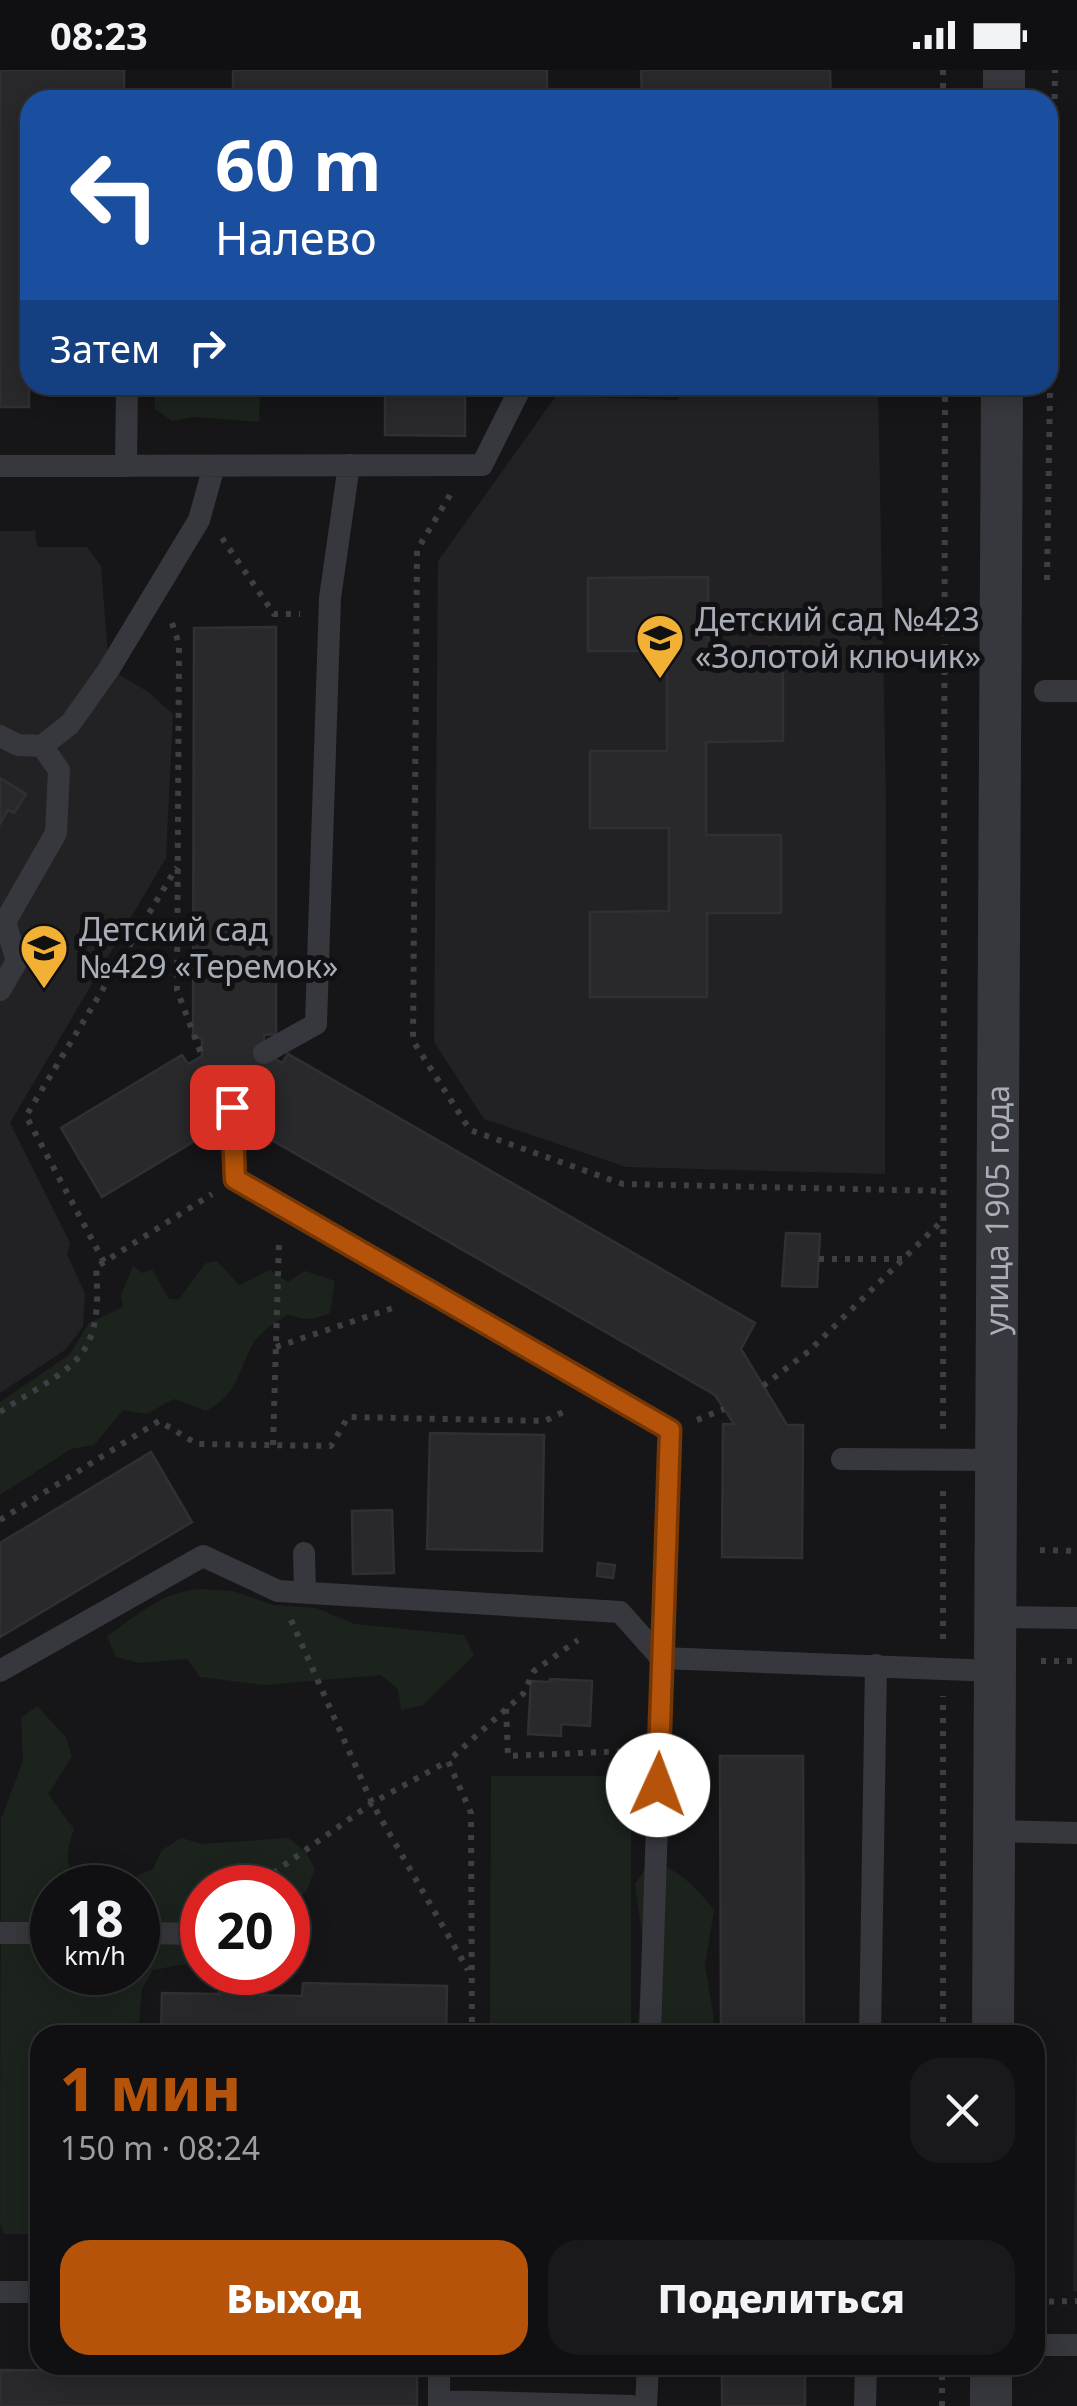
<!DOCTYPE html>
<html lang="ru">
<head>
<meta charset="utf-8">
<style>
	:root { --surface:#101012; --page:#19191b; --text:#f1f3f6; --muted:#9c9d9f; --line:#303032; --accent:#b45309 }
	body { margin:0; font-family:"Noto Sans",sans-serif; background:var(--page); color:var(--text); height:100vh; display:flex; flex-direction:column; font-size:38px; white-space:nowrap }
	* { box-sizing:border-box; margin:0 }
	p { font-size:32px; color:var(--muted) }
	.icon { flex:none; width:55px; height:55px; fill:none; stroke:currentColor; stroke-width:2; stroke-linecap:round; stroke-linejoin:round }
	.map { position:relative; flex:1; overflow:hidden }
	.panel { position:absolute; left:30px; top:1955px; width:1015px; height:350px; display:flex; flex-direction:column; background:var(--surface); border-radius:30px; box-shadow:0 5px 25px #0003,0 0 0 2px var(--line) }
	.panel>* { flex:none }
	.guide { position:absolute; left:20px; top:20px; width:1038px; height:305px; border-radius:30px; box-shadow:0 5px 25px #0003,0 0 0 2px var(--line); background:#1a4fa0; color:#fff; overflow:hidden }
	.speed { position:absolute; left:30px; top:1795px; display:flex; gap:20px; font-size:50px; font-weight:700; text-align:center }
	.speed>* { display:grid; place-content:center; width:130px; height:130px; border-radius:50%; background:var(--surface); box-shadow:0 5px 25px #0003,0 0 0 2px var(--line); line-height:1 }
	.speed small { font-size:25px; font-weight:400 }
	.speed .limit { border:15px solid #d22; background:#fff; color:#111 }
	.pin { position:absolute; display:grid; place-items:center; width:85px; height:85px; color:#fff; margin:-42px; border-radius:20px; box-shadow:0 5px 15px #0006 }
	.me { position:absolute; width:110px; margin:-55px; rotate:2deg; stroke-linejoin:round; filter:drop-shadow(0 0 8px #0008) }
	.turn { display:flex; align-items:center; gap:35px; height:210px; padding:0 30px; font-size:45px }
	.turn .icon { width:130px; height:130px; stroke-width:2.5 }
	.turn b { display:block; font-size:70px; line-height:85px }
	.then { display:flex; align-items:center; height:95px; padding:0 30px; background:#0003; gap:20px; font-size:38px }
	.round { display:grid; place-items:center; flex:none; width:105px; height:105px; border-radius:30px; background:var(--page) }
	.headline { display:flex; align-items:center; justify-content:space-between; height:170px; padding:0 30px }
	h1 { font-size:60px; font-weight:800; line-height:75px; color:var(--accent) }
	.primary-button { display:flex; gap:20px; margin-top:auto; padding:20px 30px }
	.primary-button a { flex:1; height:115px; border-radius:30px; background:var(--accent); color:#fff; font-size:40px; font-weight:800; line-height:115px; text-align:center }
	.primary-button a+a { background:var(--page); color:var(--text) }
	.status { display:flex; justify-content:space-between; align-items:center; height:70px; padding:0 50px; background:var(--surface); direction:ltr }
	.status svg { height:28px; fill:currentColor }
	.map>svg:first-child { display:block }
</style>
</head>
<body>
<div class="status"><b>08:23</b><svg viewBox="0 0 49 12"><path d="M0 12V9h3v3zM5 12V6h3v6zM10 12V3h3v9zM15 12V0h3v12zM26 1h20v11H26zM47 4h2v5h-2z"/></svg></div>
<div class="map">
<svg width="1077" height="2336" viewBox="0 0 1077 2336">
	<rect width="100%" height="100%" fill="#161618"/>
	<path fill="#222225" d="M692 315H878L886 732 885 1104 626 1097 484 1049 434 972 438 491 556 326 677 330Z
		M0 461H35L37 477H87L101 496 109 599 147 621 173 644 166 788 10 1053 70 1173 67 1184 85 1224 83 1257 65 1280 0 1323Z
		M1077 1959V2221H1073Z"/>
	<path fill="#1c231d" d="M154 315H260L259 352 194 347 172 351 155 339Z
		M217 1191 239 1215 270 1200 288 1212 305 1201 335 1211 330 1243C315 1250 303 1251 288 1244 280 1250 269 1256 262 1263 238 1285 246 1321 206 1341L174 1329 146 1344 123 1340 94 1375 71 1379 0 1425V1332L69 1285 89 1253 123 1237 121 1225 133 1196 142 1203 152 1199 168 1228 178 1230 206 1193Z
		M202 1519 233 1521 273 1535 316 1538 355 1554 464 1565 474 1585 423 1635 401 1640 398 1619 381 1605 264 1615 200 1607 187 1589 140 1593 116 1587 107 1566C137 1546 164 1520 202 1519Z
		M37 1636 66 1667 72 1687 48 1724 74 1759C65 1784 65 1797 81 1817L52 1818V1902H138V1818L110 1817 153 1799 162 1780 181 1768 202 1774 288 1768 305 1781 315 1799 307 1820 288 1837V1818H202V1891L153 1900 142 1919 138 1965H40V2154L27 2164H4L0 2154 1 1749 23 1691 21 1648Z
		M491 1706H631V1957L490 1956Z
		M657 1794C678 1798 702 1824 714 1840L705 1895 714 1950 708 1965H637L644 1878 635 1814 647 1796Z"/>
	<path fill="#29292c" stroke="#303034" stroke-width="2.5" d="M0 0H124V30H30L29 337H0Z
		M233 0H547V30H233Z
		M641 0H830L831 30H642Z
		M385 315H465V366L385 365Z
		M708 507V590H783V671L706 672V765H781V843H707V927H590V842L669 841V758H590V681H667V581H588V508Z
		M276 557V964L264 965V983L282 993 288 984 755 1253 741 1279 787 1355H803L802 1488 722 1487 723 1354H734L715 1325 244 1054 248 1047 232 1037 217 1047 221 1055 102 1127 61 1058 182 985 188 994 202 986V968H193L194 558Z
		M0 708 26 724 14 743 8 740 0 754Z
		M786 1163 820 1164 817 1217 782 1216Z
		M430 1363 544 1365 542 1481 427 1479Z
		M151 1382 192 1452 0 1567V1473Z
		M392 1440 394 1503 353 1504 352 1441Z
		M598 1493 615 1495 613 1508 597 1506Z
		M550 1609 592 1611 590 1656 561 1654V1666L528 1664 531 1611 550 1612Z
		M720 1686H803L804 1965H721Z
		M219 1908H249V1925L302 1926 303 1913 447 1916 446 1965H161L162 1923 219 1924Z
		M722 2295H805V2336H722Z
		M0 2300 417 2304V2336H0Z"/>
	<g fill="none" stroke-linecap="round" stroke-linejoin="round">
		<path stroke="#3d3f44" stroke-width="6" stroke-dasharray="5 8" stroke-linecap="butt" d="M943 0V30
			M450 425 417 480 413 971 470 1060 623 1114 943 1121
			M222 468 274 544H300
			M1047 510 1055 0
			M172 553 179 574 177 920 202 986
			M819 1189H902
			M104 1192 26 1046 177 797
			M276 1277 396 1237
			M763 1316 809 1281 942 1151
			M0 1342C72 1295 104 1293 96 1197L212 1124
			M697 1350 724 1339
			M943 1359 945 315
			M273 1375 279 1171
			M0 1450 159 1351 197 1374 331 1376 348 1347 545 1351 569 1339
			M1040 1480 1077 1481
			M291 1550 372 1733 468 1900
			M943 1569V1421
			M1041 1591H1077
			M506 1639 508 1686 629 1681
			M252 1818 372 1733 448 1691
			M472 1965 471 1743 448 1691 523 1624 534 1601 578 1570
			M943 1965V1626
			M1036 2232 1077 2231
			M1036 2245 1038 1962
			M942 2336V2295"/>
		<path stroke="#37383d" stroke-width="22" d="M0 396 482 395 522 315
			M126 396 127 315
			M1045 621H1077
			M0 666 18 675 42 676 70 654 109 599 199 450 214 396
			M0 920 17 891 5 852 56 763 59 700 42 676
			M264 983 316 954 330 528 349 395
			M232 1037 235 1109 670 1361 650 1965
			M842 1389 996 1390
			M304 1483 305 1522
			M995 1547 1077 1548
			M0 1601 203 1486 278 1521 620 1542 661 1588 995 1601
			M994 1761 1077 1763
			M0 1863H52
			M138 1863 202 1864
			M870 1965 876 1595
			M0 2222H40
			M1035 2275H1077
			M439 2331 631 2336
			M439 2336V2295
			M646 2336 648 2295
			M865 2336 866 2295"/>
		<g stroke="#37383d" stroke-width="42">
			<path d="M1004 30V0"/>
			<path id="s1" d="M993 1965 1002 315"/>
			<path d="M991 2336V2295"/>
		</g>
	</g>
	<g fill="none" stroke-linecap="round" stroke-linejoin="round">
		<g stroke="#753606" stroke-width="25">
			<path id="route" d="M232 1037 235 1109 670 1360 658 1715"/>
		</g>
		<use href="#route" stroke="#b45309" stroke-width="18"/>
	</g>
	<defs>
		<g id="school-pin" transform="scale(2.5)"><path d="M0 17L-7.5 6A9.5 9.5 0 1 1 7.5 6Z" fill="#f2b134" stroke="#111113"/><path d="M0-5L7-2L0 1L-7-2ZM-4 1L0 2.5L4 1V4Q0 6-4 4Z" fill="#111"/></g>
	</defs>
	<g fill-rule="evenodd">
		<use href="#school-pin" x="660" y="568"/>
		<use href="#school-pin" x="44" y="878"/>
	</g>
	<g text-anchor="middle" stroke-width="10" stroke-linejoin="round" paint-order="stroke">
		<g font-size="32" fill="#a8adb8" stroke="#111113" text-anchor="start">
			<text x="695" y="561">Детский сад №423<tspan x="695" dy="37">«Золотой ключик»</tspan></text>
			<text x="79" y="871">Детский сад<tspan x="79" dy="37">№429 «Теремок»</tspan></text>
		</g>
		<g font-size="32" fill="#a8adb8" stroke="#111113">
			<text dy="11" stroke="none"><textPath href="#s1" startOffset="825">улица 1905 года</textPath></text>
		</g>
	</g>
</svg>
<div class="speed"><div>18<small>km/h</small></div><div class="limit">20</div></div>
<div class="pin" style="left:232px;top:1037px;background:#d93025"><svg class="icon" aria-label="arrive" viewBox="0 0 24 24"><path d="M6 21V4h12l-3 4 3 4H6"/></svg></div>
<svg class="me" style="left:658px;top:1715px" viewBox="-20 -20 40 40"><circle r="19" fill="#fff"/><path d="M0-13L10 11 0 6-10 11z" fill="#b45309"/></svg>
<div class="guide">
<div class="turn"><svg class="icon" aria-label="left" viewBox="0 0 24 24"><path d="M17 20v-9H6M10 6l-5 5 5 5"/></svg><div><b>60 m</b>Налево</div></div>
<div class="then">Затем<svg class="icon" aria-label="right" viewBox="0 0 24 24"><path d="M7 20v-9h11M14 6l5 5-5 5"/></svg></div>
</div>
<section class="panel">
<div class="headline"><div><h1>1 мин</h1><p>150 m · 08:24</p></div><a class="round"><svg class="icon" aria-label="close" viewBox="0 0 24 24"><path d="M6 6l12 12M18 6L6 18"/></svg></a></div>
<div class="primary-button"><a>Выход</a><a>Поделиться</a></div>
</section>
</div>
</body>
</html>
